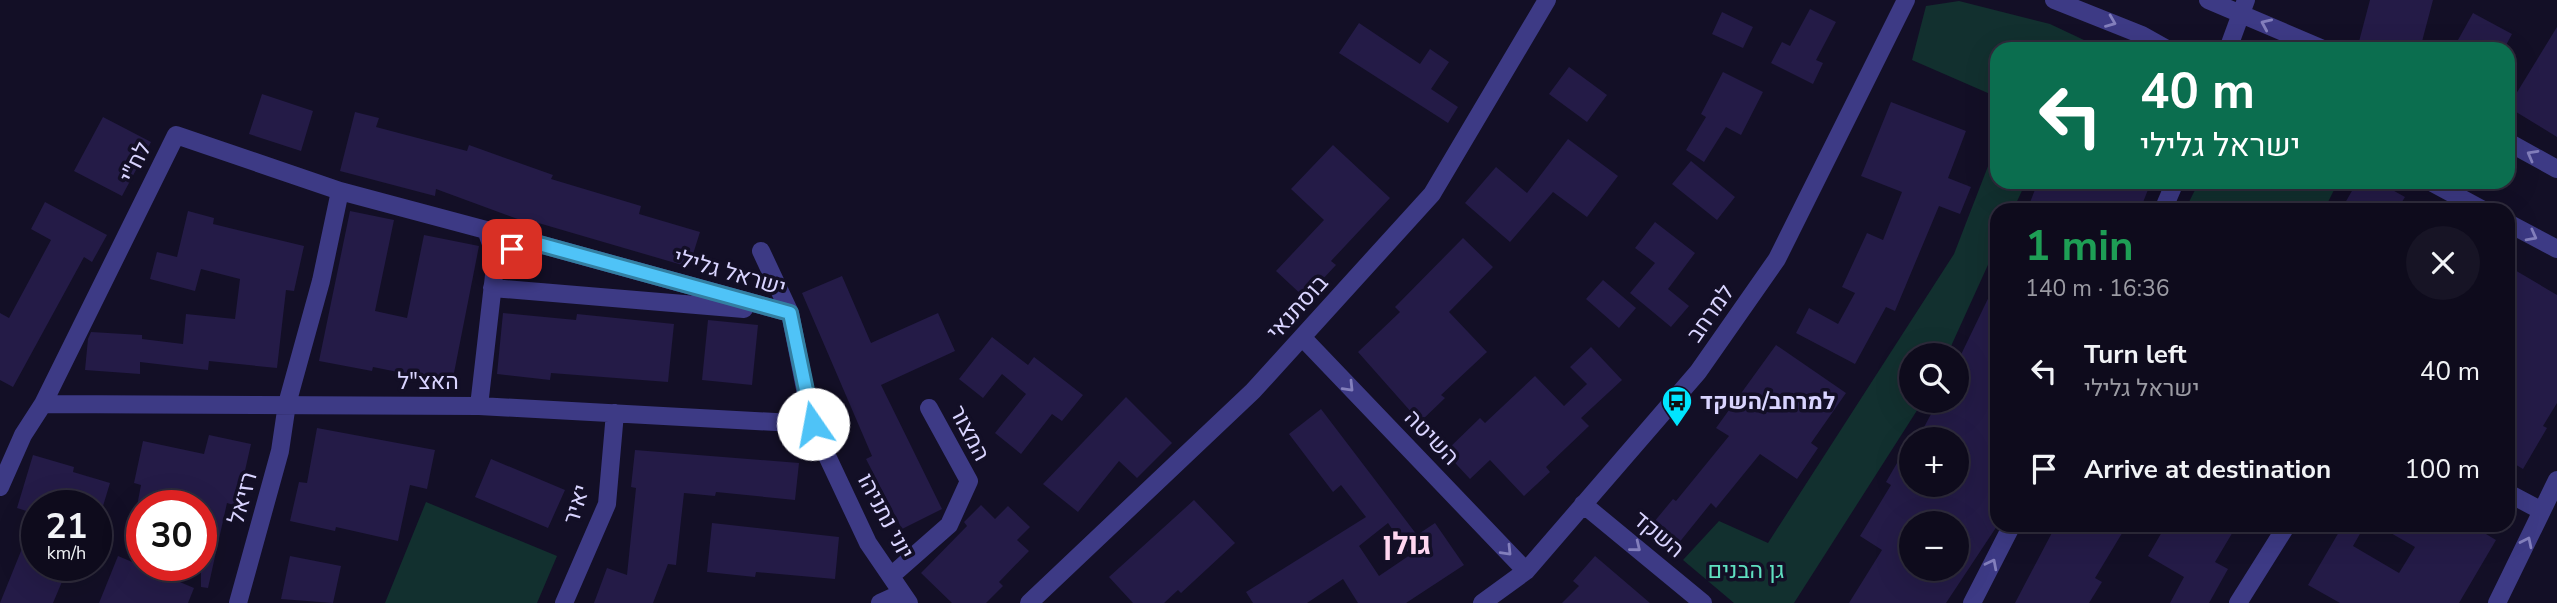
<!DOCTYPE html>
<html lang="en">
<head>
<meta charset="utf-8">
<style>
	:root { --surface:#0e0b1c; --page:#171425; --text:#f1f3f6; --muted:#9b9ba3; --line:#2e2b3b }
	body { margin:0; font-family:"Nunito Sans",Heebo,sans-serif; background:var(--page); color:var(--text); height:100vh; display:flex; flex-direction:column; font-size:26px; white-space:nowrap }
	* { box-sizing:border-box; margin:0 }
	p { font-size:23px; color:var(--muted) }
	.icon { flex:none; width:38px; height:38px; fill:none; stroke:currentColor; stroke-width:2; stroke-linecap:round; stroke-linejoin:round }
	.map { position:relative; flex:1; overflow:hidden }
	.panel { position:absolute; left:1990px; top:203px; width:525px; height:329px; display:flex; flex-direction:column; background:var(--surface); border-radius:21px; box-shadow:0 7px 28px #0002,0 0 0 2px var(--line) }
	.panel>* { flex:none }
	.top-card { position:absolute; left:1990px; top:42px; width:525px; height:147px; border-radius:21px; box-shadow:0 7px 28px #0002,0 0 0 2px var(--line); background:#0b6e4f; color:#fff; overflow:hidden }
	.fabs { position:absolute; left:1899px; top:343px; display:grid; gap:14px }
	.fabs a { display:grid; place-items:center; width:70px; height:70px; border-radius:50%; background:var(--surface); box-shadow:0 7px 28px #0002,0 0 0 2px var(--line); font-size:35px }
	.speed { position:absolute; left:21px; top:490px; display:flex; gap:14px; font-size:35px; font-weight:700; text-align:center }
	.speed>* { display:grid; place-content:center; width:91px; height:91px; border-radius:50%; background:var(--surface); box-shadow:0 7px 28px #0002,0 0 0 2px var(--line); line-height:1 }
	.speed small { font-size:18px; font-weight:400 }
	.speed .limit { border:10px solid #d22; background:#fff; color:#111 }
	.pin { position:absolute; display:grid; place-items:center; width:60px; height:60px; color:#fff; margin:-30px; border-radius:14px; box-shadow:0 4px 10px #0006 }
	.me { position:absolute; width:77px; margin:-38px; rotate:348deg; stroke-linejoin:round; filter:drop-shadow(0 0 5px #0008) }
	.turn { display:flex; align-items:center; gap:24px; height:147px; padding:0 35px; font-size:32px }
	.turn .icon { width:91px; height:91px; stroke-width:2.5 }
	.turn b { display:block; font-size:49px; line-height:60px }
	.round { display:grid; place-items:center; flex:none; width:74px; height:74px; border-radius:37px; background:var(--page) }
	.headline { display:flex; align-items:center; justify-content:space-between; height:119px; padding:0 35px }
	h1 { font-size:42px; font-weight:700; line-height:52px; color:#1e9e55 }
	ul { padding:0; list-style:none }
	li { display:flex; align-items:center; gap:21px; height:98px; padding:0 35px }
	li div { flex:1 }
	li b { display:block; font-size:26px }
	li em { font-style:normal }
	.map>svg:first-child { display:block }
</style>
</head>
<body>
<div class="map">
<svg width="2557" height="603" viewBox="0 0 2557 603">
	<rect width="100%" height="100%" fill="#130f26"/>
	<path fill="#12302f" d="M1959 1 2050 24 2103 49H1997V97L1912 60 1926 6Z
		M1997 143V182H2026L2013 210H1997V245L1947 355H1911V401H1923L1794 603H1734L1683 560 1719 521 1768 543 1954 254Z
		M2199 182H2338L2324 210H2185Z
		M426 502 557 556 537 603H385Z"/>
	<path fill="#241b47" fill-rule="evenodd" d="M2370 0H2433L2420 49H2357Z
		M1810 9 1836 22 1816 60 1823 63 1813 84 1771 63 1782 42 1790 46Z
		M1722 12 1753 27 1743 48 1712 34Z
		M2473 13 2512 34 2504 49H2453Z
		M1359 23 1420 64 1430 49 1449 62 1431 89 1458 107 1448 123 1339 53Z
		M2557 27V137L2508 107Z
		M1569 67 1607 95 1587 122 1549 94Z
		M1723 72 1763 92 1741 135 1726 127 1704 162 1686 150 1706 117 1701 114Z
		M262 94 313 111 301 151 249 134Z
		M1891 102 1966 131 1948 178 1971 187 1960 214 1939 206 1895 311 1886 307 1855 364 1796 333 1809 308 1838 324 1855 293 1842 287 1867 233 1883 240 1902 192 1861 176Z
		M355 112 379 118 376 127 467 151 469 145 553 175 551 179 641 206 639 214 700 232 689 267 535 222 534 225 436 189 435 196 340 171Z
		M103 117 151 142 122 196 74 171Z
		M1568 139 1618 176 1587 217 1553 192 1510 242 1465 203 1496 167 1527 193Z
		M1333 145 1390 198 1331 261 1336 265 1305 298 1276 271 1324 220 1291 189Z
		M1691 161 1735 197 1717 220 1672 184Z
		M2038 182H2151L2140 210H2027Z
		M2357 182H2378L2405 197 2397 210H2341Z
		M45 202 107 235 92 262 84 257 13 387 0 380V313L9 318 51 240 31 229Z
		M188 211 214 218 213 224 304 246 294 291 286 290 277 368 209 361 208 370 140 362V374L85 370 88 339 91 332 142 335V339L183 344 186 314 235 319 240 279 201 269 195 291 150 279 157 252 177 257Z
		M350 211 394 220 375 311 407 318 424 235 479 246 452 383 373 367 372 371 319 361Z
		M1655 222 1695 253 1668 289 1689 306 1671 327 1630 293 1655 263 1635 248Z
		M1463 238 1493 267 1449 312 1487 352 1441 395 1445 398 1420 422 1358 352 1400 312 1395 307Z
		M2508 266 2557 295V403L2543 426 2547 428 2523 469 2508 460Z
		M842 276 871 343 938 313 955 351 881 385 942 509 902 529 866 459 872 456 802 293Z
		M1603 280 1636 308 1619 328 1586 299Z
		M1997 280V526L1946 603H1849L1882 550 1860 536 1891 485 1886 482 1911 439V485H1956V439H1938L1922 431 1938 401H1956V365ZM1911 523H1956V569H1911Z
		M503 313 576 320 577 314 674 324 668 382 551 373 550 380 497 374Z
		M708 320 758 325 752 385 702 380Z
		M992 337 1028 365 1034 357 1083 395 1062 421 1052 414 1021 454 995 433 1026 394 1002 374 983 398 959 379Z
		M1776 345 1846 393 1811 443 1818 448 1797 479 1760 454 1716 508 1711 503 1674 549 1649 528 1673 499 1676 501 1729 436 1716 428Z
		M1591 347 1622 380 1581 418 1589 426 1546 467 1550 472 1524 496 1490 460 1470 479 1445 452 1480 418 1485 423 1535 376 1564 406 1587 384 1570 367Z
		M1126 397 1172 443 1137 478 1119 461 1078 512 1043 484Z
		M1321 409 1417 535 1435 523 1464 565 1406 603H1358L1343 579 1307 603H1253L1246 592 1366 517 1341 485 1333 492 1289 434ZM1388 523 1410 555 1379 576 1359 546Z
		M317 428 435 450 427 489 410 485 398 541 336 527 335 531 290 521 299 482 307 483Z
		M209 435 251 444 237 506 227 503 208 588 201 587V506H137L141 485 134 483 143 441 204 454Z
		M635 450 799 463 795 500 716 492 715 496 684 493 676 565 668 564 653 603H594L607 568 627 575 636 488 631 487Z
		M33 455 74 467 73 472 110 483 103 506H37V565H69L53 603H0L36 514 17 508Z
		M491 459 565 490 548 528 475 497Z
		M1194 500 1235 543 1181 593 1178 590 1164 603H1133L1109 577Z
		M981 505 995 519 1008 506 1030 527 1017 540 1029 551 999 582 1003 586 986 603H952L921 573 967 526 964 522Z
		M712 523 839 537 835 579 756 572 755 577 707 572Z
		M2056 525H2127L2095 578 2102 582 2089 603H2015Z
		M2166 525H2237L2215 562 2228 569 2209 603H2170L2184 577 2148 556Z
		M2343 525H2365L2353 546 2399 573 2415 547 2377 525H2471L2496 540 2459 603H2340L2308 585Z
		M118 556 194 588 188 603H99Z
		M290 556 341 566 333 603 281 599Z
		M1595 556 1650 603H1562L1579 586 1573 581Z"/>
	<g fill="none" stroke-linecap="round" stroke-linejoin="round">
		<path stroke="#3d3a85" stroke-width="18" d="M2054 0 2142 35 2167 49
			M2208 0 2323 49
			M2228 49 2246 0
			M2508 142 2557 169
			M2431 182 2483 210
			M340 191 486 230 496 258 479 406
			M2163 210 2175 182
			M2508 223 2557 249
			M761 251 790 313 812 424 868 543 909 603
			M496 258 528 241 790 313
			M492 288 744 309
			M1302 337 1526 571
			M43 404 479 406 812 424
			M0 487 23 435 43 404 176 135 340 191 321 281 287 404 280 451 238 603
			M2508 493 2542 511
			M1583 504 1703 603
			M891 576 949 525 969 481 929 408
			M564 603 607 504 615 413
			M880 603 902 593
			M1029 603 1253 391 1432 194 1547 0
			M1482 603 1526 571 1698 372 1777 259 1906 0
			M1972 603 2012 525
			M2238 603 2287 525
			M2497 603 2557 480"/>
	</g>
	<defs><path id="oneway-chevron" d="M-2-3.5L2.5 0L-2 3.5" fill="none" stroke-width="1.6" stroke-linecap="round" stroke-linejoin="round" transform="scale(1.75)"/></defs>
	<g stroke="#837fbc">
		<use href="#oneway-chevron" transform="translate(2111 22) rotate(22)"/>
		<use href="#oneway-chevron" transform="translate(2266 24) rotate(-156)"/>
		<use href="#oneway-chevron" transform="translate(2532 155) rotate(-151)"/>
		<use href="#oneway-chevron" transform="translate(2532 236) rotate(28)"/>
		<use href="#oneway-chevron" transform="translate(1349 387) rotate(46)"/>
		<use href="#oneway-chevron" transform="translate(2527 542) rotate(-64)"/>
		<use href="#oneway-chevron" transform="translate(1636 547) rotate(39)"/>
		<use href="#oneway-chevron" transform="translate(1507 551) rotate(46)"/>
		<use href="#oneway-chevron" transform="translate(1992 564) rotate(-63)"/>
	</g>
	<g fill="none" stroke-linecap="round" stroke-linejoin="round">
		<g stroke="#337fa1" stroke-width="18">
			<path id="route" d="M512 249 528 241 790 313 813 424"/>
		</g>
		<use href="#route" stroke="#4fc3f7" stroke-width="12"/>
	</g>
	<defs>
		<g id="bus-pin" transform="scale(1.575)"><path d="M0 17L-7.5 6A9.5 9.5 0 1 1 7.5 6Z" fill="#00e5ff" stroke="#130f26"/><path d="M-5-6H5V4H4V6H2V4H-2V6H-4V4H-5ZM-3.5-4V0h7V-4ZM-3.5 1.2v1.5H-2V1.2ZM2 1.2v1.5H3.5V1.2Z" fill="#111"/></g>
	</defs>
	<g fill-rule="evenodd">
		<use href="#bus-pin" x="1677" y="401"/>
	</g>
	<g text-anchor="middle" stroke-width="7" stroke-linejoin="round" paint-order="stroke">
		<g font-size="23" fill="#d9d4ff" stroke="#130f26">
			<text transform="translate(135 162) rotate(-64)" y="8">לח"י</text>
			<text transform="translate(730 272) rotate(16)" y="8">ישראל גלילי</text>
			<text transform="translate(1297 307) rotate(-48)" y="8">בוסתנאי</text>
			<text transform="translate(1710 313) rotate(-55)" y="8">למרחב</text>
			<text x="428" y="389">האצ"ל</text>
			<text transform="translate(970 433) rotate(62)" y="8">המצור</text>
			<text transform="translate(1432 437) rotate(46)" y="8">השיטה</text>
			<text transform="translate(242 498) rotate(-74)" y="8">רזיאל</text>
			<text transform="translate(576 504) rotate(-73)" y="8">יאיר</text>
			<text transform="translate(886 516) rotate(62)" y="8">יוני נתניהו</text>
			<text transform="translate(1659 534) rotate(40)" y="8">השקד</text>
		</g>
		<g font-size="23" font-weight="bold" fill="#d9d4ff" stroke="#130f26" text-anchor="start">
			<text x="1700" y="409">למרחב/השקד</text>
		</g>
		<g font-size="23" fill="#5fe0c0" stroke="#130f26">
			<text x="1746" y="578">גן הבנים</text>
		</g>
		<g font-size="30" font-weight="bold" fill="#ffd6f0" stroke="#130f26">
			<text x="1407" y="554">גולן</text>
		</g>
	</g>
</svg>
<div class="fabs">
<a><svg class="icon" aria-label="search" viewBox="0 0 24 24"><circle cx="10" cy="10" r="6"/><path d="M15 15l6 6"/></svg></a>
<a>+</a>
<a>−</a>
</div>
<div class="speed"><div>21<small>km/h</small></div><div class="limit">30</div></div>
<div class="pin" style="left:512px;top:249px;background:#d93025"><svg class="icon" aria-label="arrive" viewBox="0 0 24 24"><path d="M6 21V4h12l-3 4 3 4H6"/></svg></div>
<svg class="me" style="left:813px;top:424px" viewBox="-20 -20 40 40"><circle r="19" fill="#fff"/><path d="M0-13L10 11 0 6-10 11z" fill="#4fc3f7"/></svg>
<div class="top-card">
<div class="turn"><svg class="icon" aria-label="left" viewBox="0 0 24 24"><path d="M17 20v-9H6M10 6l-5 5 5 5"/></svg><div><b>40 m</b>ישראל גלילי</div></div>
</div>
<section class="panel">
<div class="headline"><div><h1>1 min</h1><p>140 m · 16:36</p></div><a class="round"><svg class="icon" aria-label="close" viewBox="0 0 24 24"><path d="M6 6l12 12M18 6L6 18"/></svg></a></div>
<ul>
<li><svg class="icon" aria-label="left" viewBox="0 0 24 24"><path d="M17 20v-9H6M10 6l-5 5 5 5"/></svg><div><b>Turn left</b><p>ישראל גלילי</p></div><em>40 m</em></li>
<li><svg class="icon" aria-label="arrive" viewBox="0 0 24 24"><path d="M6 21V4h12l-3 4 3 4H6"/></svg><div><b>Arrive at destination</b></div><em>100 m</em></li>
</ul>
</section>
</div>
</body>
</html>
